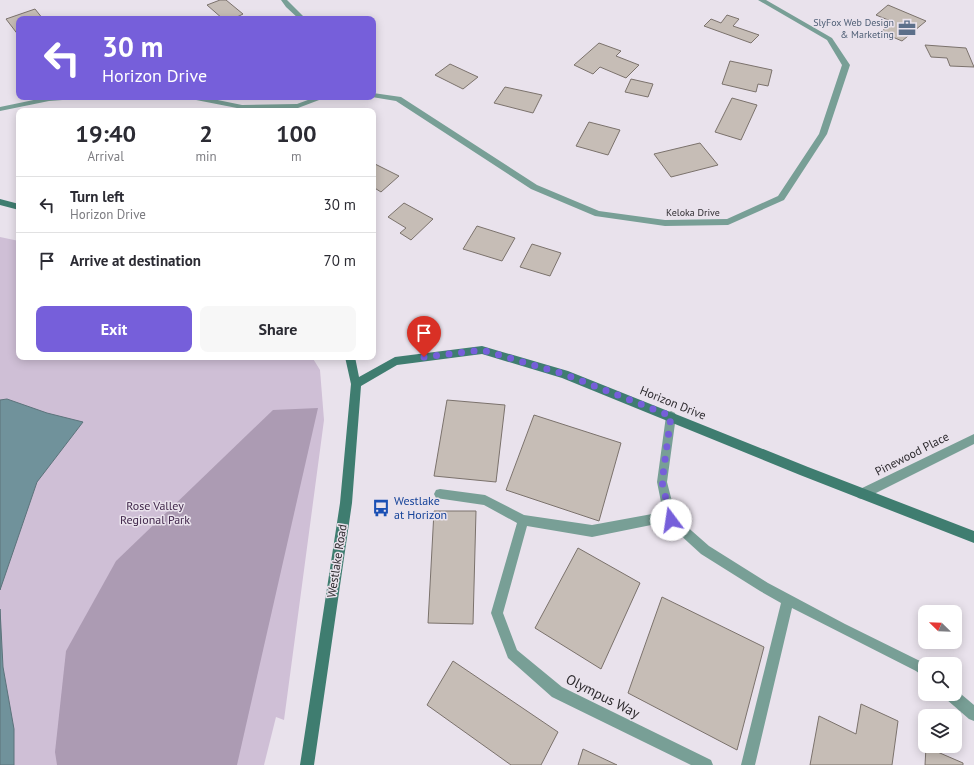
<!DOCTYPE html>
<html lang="en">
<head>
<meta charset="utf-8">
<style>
	:root { --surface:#fff; --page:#f7f7f7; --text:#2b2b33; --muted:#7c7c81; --line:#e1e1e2; --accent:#765fda }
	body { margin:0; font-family:"PT Sans",sans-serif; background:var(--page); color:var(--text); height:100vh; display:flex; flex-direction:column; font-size:15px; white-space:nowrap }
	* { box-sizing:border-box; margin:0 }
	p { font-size:13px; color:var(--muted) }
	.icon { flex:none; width:22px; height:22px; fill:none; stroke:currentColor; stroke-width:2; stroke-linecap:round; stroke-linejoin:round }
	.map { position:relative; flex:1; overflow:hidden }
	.side { position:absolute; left:16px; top:108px; width:360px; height:252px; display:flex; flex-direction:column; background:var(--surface); border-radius:8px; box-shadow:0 2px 10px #0003 }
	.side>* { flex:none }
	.banner { position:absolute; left:16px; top:16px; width:360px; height:84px; border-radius:8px; box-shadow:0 2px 10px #0003; background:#765fda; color:#fff; overflow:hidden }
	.needle { width:26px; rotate:293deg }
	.tools { position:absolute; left:918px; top:605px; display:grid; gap:8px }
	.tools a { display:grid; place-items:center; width:44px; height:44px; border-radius:8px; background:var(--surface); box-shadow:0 2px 10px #0003; font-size:20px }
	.pin { position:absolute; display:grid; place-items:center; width:34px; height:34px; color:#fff; margin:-41px -17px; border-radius:50% 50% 50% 0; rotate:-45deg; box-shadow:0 0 4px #0007 }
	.pin .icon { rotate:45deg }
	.me { position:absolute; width:44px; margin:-22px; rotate:346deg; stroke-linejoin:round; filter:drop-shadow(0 0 3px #0008) }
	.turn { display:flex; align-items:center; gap:14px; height:84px; padding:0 20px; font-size:18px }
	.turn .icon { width:52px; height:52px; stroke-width:2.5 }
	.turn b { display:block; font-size:28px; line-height:34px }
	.eta { display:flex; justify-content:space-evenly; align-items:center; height:68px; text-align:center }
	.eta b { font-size:24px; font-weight:700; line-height:28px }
	.action { display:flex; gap:8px; margin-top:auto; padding:8px 20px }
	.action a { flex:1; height:46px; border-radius:8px; background:var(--accent); color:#fff; font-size:16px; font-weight:700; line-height:46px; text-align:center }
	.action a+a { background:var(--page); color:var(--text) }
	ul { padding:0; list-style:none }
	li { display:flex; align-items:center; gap:12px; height:56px; padding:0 20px; border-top:1px solid var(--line) }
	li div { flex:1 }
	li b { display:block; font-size:15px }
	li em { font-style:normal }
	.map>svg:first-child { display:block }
</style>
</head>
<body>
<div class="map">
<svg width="974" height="765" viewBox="0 0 974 765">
	<rect width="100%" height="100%" fill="#e9e2ec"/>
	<path fill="#cfbfd6" d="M0 237 19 241V357H312L320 370 324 420 284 720 276 717 264 765H0Z"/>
	<path fill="#ac9bb3" d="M318 408 237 765H57L55 752 66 651 116 561 273 410Z"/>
	<path fill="#70929b" stroke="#5c737b" d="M7 399 47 413 83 422 37 482 0 590V400Z
		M0 609 3 667 14 729V765H0Z"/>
	<path fill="#c6bdb6" stroke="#7b726c" d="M220 0H226L243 14 233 19H223L207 5Z
		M888 5 926 21 902 41 881 32 893 22 876 15Z
		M35 9 43 19H19V36L6 19Z
		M727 15 739 19 733 26 759 35 751 43 704 26 711 19 721 23Z
		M599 43 621 51 616 56 639 65 626 78 600 67 593 74 574 65Z
		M925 45 966 48 974 67 950 66 947 58 931 57Z
		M730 61 772 70 768 86 758 84 756 92 722 84Z
		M450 64 478 77 463 89 435 75Z
		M631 79 653 84 648 97 625 92Z
		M505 87 542 95 533 113 494 103Z
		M732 98 757 105 741 140 715 132Z
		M589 122 620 130 608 155 576 146Z
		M700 143 718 165 671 177 654 154Z
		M373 163 399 176 381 192 373 187Z
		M404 203 433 219 411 240 400 233 406 228 388 217Z
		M477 226 515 238 502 261 463 249Z
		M532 244 561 253 550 276 520 267Z
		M447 400 505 405 496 482 434 476Z
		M534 415 621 443 599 521 506 490Z
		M434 511H476L473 624 428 623Z
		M578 548 640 583 601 669 535 628Z
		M662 597 764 647 737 750 628 693Z
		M453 661 558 732 541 765H511L427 705Z
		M861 704 898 721 892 765H810L819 716 856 734Z
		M926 747 963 763V765H925Z
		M583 749 617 765H578Z"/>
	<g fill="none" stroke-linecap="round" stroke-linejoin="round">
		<path fill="#789f96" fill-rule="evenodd" d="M281 0H287L306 19H299L286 7Z
			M758 0H766L832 38 850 65 827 134 784 200 728 225 665 226 595 216 531 189 396 101 372 97 373 93 401 97 537 185 599 211 665 220 727 219 778 196 819 134 842 65 827 40Z
			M48 97H80L76 99 49 101 0 111V107Z
			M187 97H203L242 105 297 104 316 97H327L298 108 242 109 191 99Z
			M671 411 675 413 676 416 667 482 676 517 709 546 768 583 845 624 924 663 926 664 925 678 916 671 792 608 755 765H741L781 603 760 591 701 554 666 522 592 537 527 526 503 613 517 650 562 687 711 760 713 765H691L552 697 508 658 491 613 517 523 484 505 436 498 434 494 436 490 440 489 485 495 524 515 592 525 663 512 657 482 666 416 667 413Z
			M974 434V444L866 498 862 499 858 498 856 494 858 490Z
			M955 689 974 705V721L969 719 946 699 945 694H955Z"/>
		<path fill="#3f7d70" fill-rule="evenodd" d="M0 199 19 204V210L0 205Z
			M482 346 568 371 808 467 974 531V543L800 475 562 378 482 354 397 365 361 386 352 503 314 765H300L340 503 351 384 345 357H355L359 377 395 357Z"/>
	</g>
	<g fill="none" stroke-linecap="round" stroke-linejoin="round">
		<path stroke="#765fda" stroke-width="7" stroke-dasharray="0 12.6" d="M424 357 482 350 564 374 671 416 662 482 671 520"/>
	</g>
	<defs>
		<g id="office-bare" transform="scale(1.38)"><path d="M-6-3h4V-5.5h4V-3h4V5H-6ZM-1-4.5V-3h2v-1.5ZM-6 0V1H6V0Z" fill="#5c6f8a" stroke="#e9e2ec" stroke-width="2.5" paint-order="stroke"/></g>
		<g id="bus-bare" transform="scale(1.38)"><path d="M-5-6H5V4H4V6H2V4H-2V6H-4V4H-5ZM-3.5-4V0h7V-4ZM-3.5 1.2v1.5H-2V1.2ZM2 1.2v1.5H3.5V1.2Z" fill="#1a4fb4" stroke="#e9e2ec" stroke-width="2.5" paint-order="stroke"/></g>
	</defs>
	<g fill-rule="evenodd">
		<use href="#office-bare" x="907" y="28"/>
		<use href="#bus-bare" x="381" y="508"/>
	</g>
	<g text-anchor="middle" stroke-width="3" stroke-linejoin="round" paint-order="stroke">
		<g font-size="10" fill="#4e5e75" stroke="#e9e2ec" text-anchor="end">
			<text x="894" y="26">SlyFox Web Design<tspan x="894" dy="12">&amp; Marketing</tspan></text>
		</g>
		<g font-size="10" fill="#2e2b2f" stroke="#e9e2ec">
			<text x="693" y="216">Keloka Drive</text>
		</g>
		<g font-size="12" fill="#2e2b2f" stroke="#e9e2ec">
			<text transform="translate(673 403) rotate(22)" y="4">Horizon Drive</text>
			<text transform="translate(912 454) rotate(-27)" y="4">Pinewood Place</text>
			<text transform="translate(337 561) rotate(-81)" y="4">Westlake Road</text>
		</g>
		<g font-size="12" fill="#164399" stroke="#e9e2ec" text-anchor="start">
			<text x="394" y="505">Westlake<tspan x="394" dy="14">at Horizon</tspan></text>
		</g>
		<g font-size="12" fill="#41274b" stroke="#e9e2ec">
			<text x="155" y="510">Rose Valley<tspan x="155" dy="14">Regional Park</tspan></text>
		</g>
		<g font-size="14" fill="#2e2b2f" stroke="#e9e2ec">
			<text transform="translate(603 696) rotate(27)" y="5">Olympus Way</text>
		</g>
	</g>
</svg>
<div class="tools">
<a><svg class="needle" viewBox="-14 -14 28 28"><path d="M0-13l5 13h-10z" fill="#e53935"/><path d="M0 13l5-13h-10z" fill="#7c7c81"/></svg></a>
<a><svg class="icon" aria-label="search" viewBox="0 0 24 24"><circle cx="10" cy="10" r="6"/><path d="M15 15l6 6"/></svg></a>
<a><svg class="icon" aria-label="layers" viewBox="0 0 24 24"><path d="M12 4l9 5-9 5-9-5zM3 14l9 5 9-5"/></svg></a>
</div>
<div class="pin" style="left:424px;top:357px;background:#d93025"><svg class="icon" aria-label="arrive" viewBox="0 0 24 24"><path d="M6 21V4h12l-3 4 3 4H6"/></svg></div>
<svg class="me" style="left:671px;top:520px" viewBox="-20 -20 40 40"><circle r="19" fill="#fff"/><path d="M0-13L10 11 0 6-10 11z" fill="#765fda"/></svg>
<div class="banner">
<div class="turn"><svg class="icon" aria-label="left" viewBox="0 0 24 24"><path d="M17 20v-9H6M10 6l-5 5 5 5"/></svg><div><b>30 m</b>Horizon Drive</div></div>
</div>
<section class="side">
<div class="eta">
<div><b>19:40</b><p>Arrival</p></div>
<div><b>2</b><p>min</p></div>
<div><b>100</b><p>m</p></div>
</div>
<ul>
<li><svg class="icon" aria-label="left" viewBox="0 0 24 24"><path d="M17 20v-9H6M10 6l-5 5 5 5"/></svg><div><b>Turn left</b><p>Horizon Drive</p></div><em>30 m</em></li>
<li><svg class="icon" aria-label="arrive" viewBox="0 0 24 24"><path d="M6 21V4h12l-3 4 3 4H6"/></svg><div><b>Arrive at destination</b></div><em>70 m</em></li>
</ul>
<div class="action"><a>Exit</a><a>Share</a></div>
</section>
</div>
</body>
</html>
